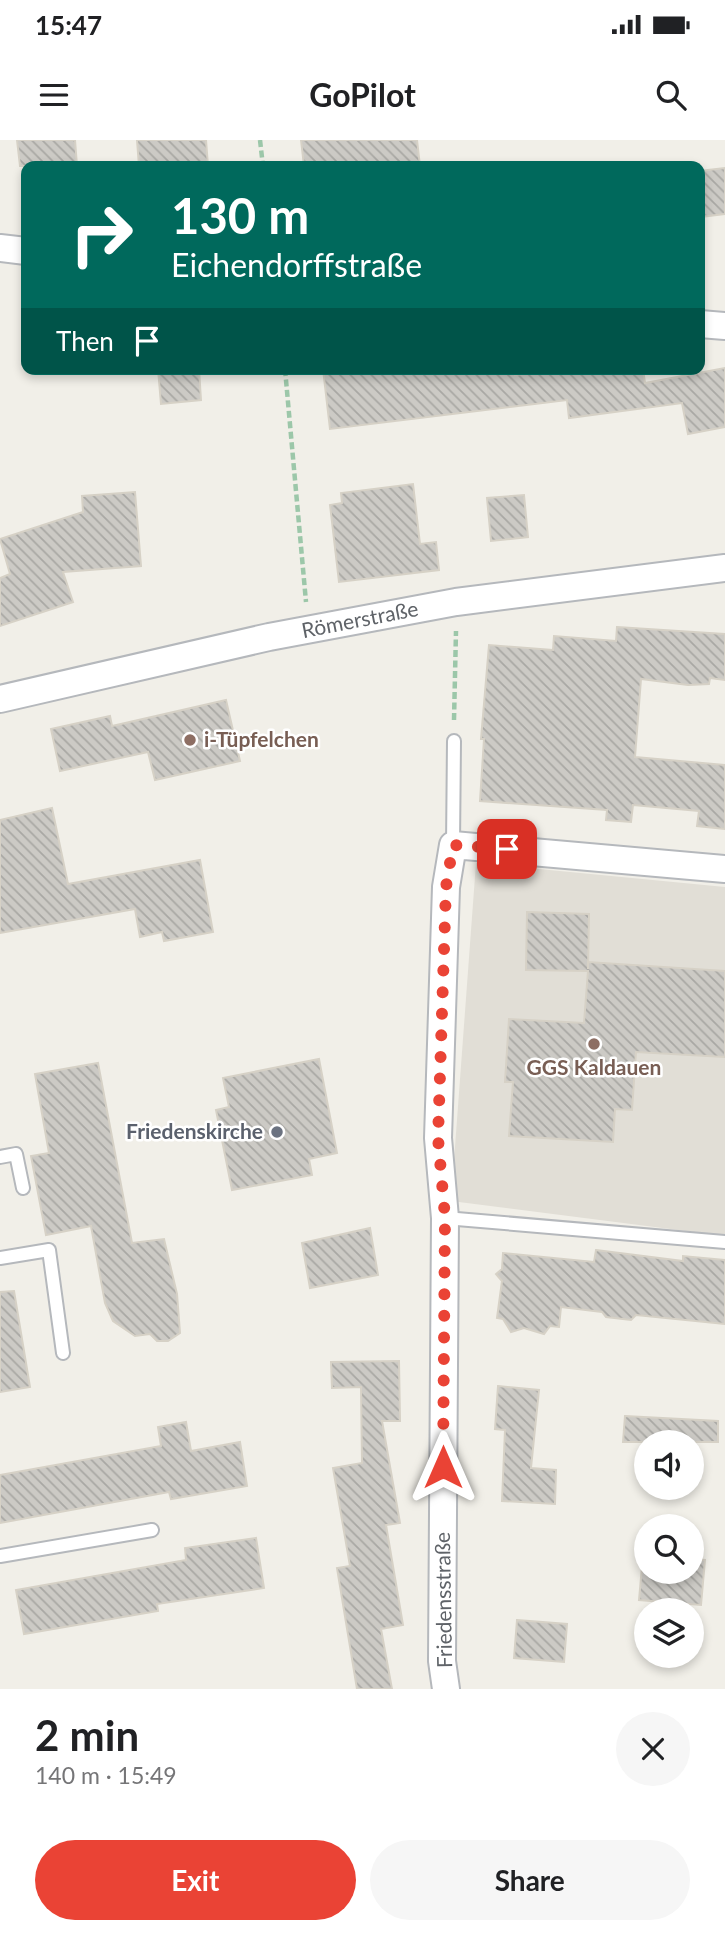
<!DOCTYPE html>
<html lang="en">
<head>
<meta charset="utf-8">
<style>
	:root { --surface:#fff; --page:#f6f6f6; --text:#202124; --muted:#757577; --accent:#ea4335 }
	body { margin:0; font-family:Lato,sans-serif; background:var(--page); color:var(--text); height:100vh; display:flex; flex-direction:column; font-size:26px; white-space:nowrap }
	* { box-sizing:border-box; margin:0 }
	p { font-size:23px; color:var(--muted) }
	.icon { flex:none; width:38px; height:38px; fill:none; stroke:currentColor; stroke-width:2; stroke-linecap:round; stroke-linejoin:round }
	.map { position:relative; height:1549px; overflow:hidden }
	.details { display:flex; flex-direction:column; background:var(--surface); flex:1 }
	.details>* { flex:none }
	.banner { position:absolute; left:21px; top:21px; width:684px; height:214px; border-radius:14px; box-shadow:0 4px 10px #0003; background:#00695c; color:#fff; overflow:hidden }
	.buttons { position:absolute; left:634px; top:1290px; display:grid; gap:14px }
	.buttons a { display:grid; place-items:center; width:70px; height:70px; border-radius:50%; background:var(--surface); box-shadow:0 4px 10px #0003; font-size:35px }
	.pin { position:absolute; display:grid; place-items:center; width:60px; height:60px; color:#fff; margin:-30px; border-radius:14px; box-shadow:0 4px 10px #0006 }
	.me { position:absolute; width:77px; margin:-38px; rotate:0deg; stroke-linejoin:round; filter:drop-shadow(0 0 5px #0008) }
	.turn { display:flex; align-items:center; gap:24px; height:147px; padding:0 35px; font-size:32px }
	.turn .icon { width:91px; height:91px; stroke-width:2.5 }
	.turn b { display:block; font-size:49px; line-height:60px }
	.then { display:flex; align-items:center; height:66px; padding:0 35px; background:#0003; gap:14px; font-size:26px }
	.round { display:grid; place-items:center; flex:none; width:74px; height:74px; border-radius:37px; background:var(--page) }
	.overview { display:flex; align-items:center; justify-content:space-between; height:119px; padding:0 35px }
	h1 { font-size:42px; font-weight:700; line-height:52px }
	.button { display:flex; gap:14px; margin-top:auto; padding:14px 35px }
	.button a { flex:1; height:80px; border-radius:42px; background:var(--accent); color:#fff; font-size:28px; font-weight:700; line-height:80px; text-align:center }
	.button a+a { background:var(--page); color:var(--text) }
	.status { display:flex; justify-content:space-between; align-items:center; height:49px; padding:0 35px; background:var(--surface); direction:ltr }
	.status svg { height:19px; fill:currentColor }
	header { display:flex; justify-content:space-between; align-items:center; height:91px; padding:0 35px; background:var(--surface); font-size:32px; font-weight:700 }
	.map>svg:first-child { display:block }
</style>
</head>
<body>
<div class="status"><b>15:47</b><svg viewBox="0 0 49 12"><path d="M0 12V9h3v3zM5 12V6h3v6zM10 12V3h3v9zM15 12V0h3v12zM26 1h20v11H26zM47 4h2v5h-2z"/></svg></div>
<header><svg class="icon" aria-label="menu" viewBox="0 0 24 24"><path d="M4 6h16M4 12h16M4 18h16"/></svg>GoPilot<svg class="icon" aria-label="search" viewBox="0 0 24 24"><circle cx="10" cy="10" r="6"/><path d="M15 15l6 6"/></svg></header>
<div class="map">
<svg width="725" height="1549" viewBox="0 0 725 1549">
	<defs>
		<pattern id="building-back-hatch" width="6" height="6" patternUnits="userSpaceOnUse" patternTransform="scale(1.75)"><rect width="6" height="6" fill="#cccac5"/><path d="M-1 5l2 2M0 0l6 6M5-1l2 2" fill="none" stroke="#a9a8a4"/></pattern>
	</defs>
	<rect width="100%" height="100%" fill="#f1efe8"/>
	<path fill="#e1ded6" d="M476 723 725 747V1096L451 1061Z"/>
	<path fill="url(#building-back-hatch)" stroke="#d6d1c6" stroke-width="2" d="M17 0H75L77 26H20Z
		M137 0H206L208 26H139Z
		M301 0H417L420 26H304Z
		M725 28V74L700 77V31Z
		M725 228V287L688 294 682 263 569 278 567 260 330 289 323 229H515V235L555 229H643L645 243Z
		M158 229H199L201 260 161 264Z
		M413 344 420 404 436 402 439 430 339 442 330 365 342 363 341 353Z
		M135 352 141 426 63 432 73 462 0 486V438L10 434 0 399 83 372 82 356Z
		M524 355 528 397 491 401 487 358Z
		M617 487 725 494V540L710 538 709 544 688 545 641 539 635 617 725 625V689L697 686 699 671 633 665 631 682 606 680 607 670 480 661 484 599H481L489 505 553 510 554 496 616 501Z
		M226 560 240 621 155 640 148 612 60 631 51 589 110 576 112 586Z
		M52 668 68 744 200 720 213 792 164 801 162 792 140 797 135 769 0 793V680Z
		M527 772 589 774 588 829V822L725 831V917L636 912 632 970 615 969 613 1002 509 996 513 942H505L509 879 584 883 588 831 526 830Z
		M319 919 337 1013 309 1019 312 1035 232 1050 216 970 229 967 223 938Z
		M98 923 132 1103 164 1099 177 1154 180 1193 168 1201H157L150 1194 135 1196 113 1181 105 1163 91 1086 46 1095 31 1016 49 1013 35 934Z
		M370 1088 378 1135 310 1148 302 1103Z
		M596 1110 683 1121V1116L725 1120V1184L636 1175 631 1180 606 1177 602 1172 561 1167 559 1187 550 1186 544 1194 524 1188 511 1192 503 1179 497 1178 502 1141 496 1134 502 1129 503 1113 594 1122Z
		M14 1151 30 1247 0 1252V1152Z
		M399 1221 400 1281H382L400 1383 386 1385 403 1485 381 1489 392 1549H357L337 1428 350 1426 333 1328 362 1323 361 1247 332 1248 331 1222Z
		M498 1246 539 1250 531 1328 556 1330 555 1364 502 1361 505 1290 495 1289Z
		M625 1276 718 1281V1302H623Z
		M186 1282 191 1311 240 1302 247 1346 171 1359 169 1352 0 1383V1335L161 1306 158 1287Z
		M256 1398 264 1448 157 1464 158 1471 24 1494 16 1450 186 1420 185 1408Z
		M643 1415H646V1432H691V1419L705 1420 701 1465 639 1460Z
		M517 1480 567 1484 564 1522 514 1518Z"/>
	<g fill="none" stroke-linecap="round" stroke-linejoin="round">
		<g stroke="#b5b8bc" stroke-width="16">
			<path id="service" d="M453 705 454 601
				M0 1017 16 1014 23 1048
				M445 1078 725 1102
				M0 1118 49 1110 63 1213
				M0 1416 152 1390"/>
		</g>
		<g stroke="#b5b8bc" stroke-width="30">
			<path id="minor" d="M0 108 26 111
				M700 184 725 186
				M0 559 269 497 456 462 725 428
				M446 1549 442 1521 445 1078 438 998 446 747 453 705 725 729"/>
		</g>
		<path stroke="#9cc7a9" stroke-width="4.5" stroke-dasharray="7 3.5" stroke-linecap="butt" d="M260 0 263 26
			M285 229 306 462
			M454 580 456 491"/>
		<use href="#service" stroke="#fff" stroke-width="12"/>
		<use href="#minor" stroke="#fff" stroke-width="26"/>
	</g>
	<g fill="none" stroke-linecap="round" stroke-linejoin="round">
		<path stroke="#ea4335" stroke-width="12" stroke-dasharray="0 21.6" d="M443 1327 445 1077 438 998 446 747 453 705 507 709"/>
	</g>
	<g fill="#8d6e63" stroke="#fff" stroke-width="2.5">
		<circle cx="190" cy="600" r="7"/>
		<circle cx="594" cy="904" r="7"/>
	</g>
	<circle fill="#6b7280" stroke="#fff" stroke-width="2.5" cx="277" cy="992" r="7"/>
	<g text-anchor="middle" stroke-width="5" stroke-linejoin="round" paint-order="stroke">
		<g font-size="21" fill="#5f6368" stroke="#fff">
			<text transform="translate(360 480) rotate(-11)" y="7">Römerstraße</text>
			<text transform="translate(444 1460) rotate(-91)" y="7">Friedensstraße</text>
		</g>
		<g font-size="21" font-weight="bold" fill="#785e54" stroke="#fff" text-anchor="start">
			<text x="204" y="607">i-Tüpfelchen</text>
			<text x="594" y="935" text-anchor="middle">GGS Kaldauen</text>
		</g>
		<g font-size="21" font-weight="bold" fill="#5b616d" stroke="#fff" text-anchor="end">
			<text x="263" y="999">Friedenskirche</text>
		</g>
	</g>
</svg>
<div class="buttons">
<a><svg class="icon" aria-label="sound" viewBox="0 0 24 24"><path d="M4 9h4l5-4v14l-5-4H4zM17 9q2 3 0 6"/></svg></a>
<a><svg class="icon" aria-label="search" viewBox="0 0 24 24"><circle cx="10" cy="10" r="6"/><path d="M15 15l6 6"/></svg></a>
<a><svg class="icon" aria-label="layers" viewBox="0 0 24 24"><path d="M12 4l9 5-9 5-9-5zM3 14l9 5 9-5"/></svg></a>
</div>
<div class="pin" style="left:507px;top:709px;background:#d93025"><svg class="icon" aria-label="arrive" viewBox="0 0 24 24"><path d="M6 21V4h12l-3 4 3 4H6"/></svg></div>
<svg class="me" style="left:443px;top:1327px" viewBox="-20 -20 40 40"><path d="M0-17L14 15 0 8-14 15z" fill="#ea4335" stroke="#fff" stroke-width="4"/></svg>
<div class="banner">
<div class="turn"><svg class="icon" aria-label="right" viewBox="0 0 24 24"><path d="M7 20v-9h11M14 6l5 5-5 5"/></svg><div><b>130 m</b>Eichendorffstraße</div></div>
<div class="then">Then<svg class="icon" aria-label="arrive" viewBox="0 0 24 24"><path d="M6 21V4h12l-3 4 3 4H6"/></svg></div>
</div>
</div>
<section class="details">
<div class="overview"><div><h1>2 min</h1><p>140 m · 15:49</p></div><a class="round"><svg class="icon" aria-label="close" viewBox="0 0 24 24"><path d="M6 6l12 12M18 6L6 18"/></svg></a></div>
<div class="button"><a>Exit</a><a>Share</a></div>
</section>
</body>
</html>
